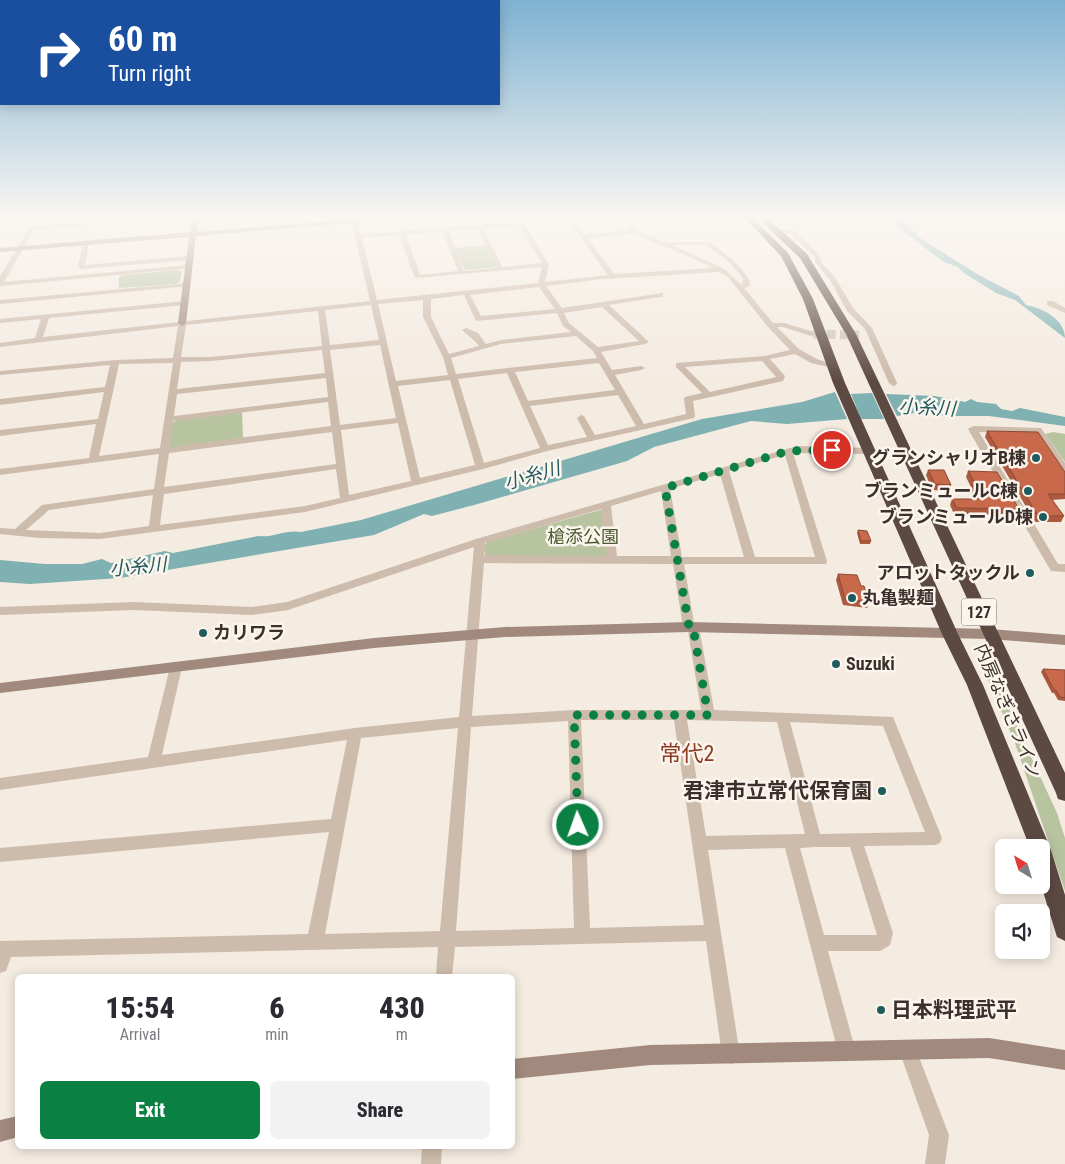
<!DOCTYPE html>
<html lang="en">
<head>
<meta charset="utf-8">
<style>
	:root { --surface:#fff; --page:#f2f2f3; --text:#2b2b33; --muted:#7c7c81; --accent:#0b8043 }
	body { margin:0; font-family:"Roboto Condensed","Noto Sans JP",sans-serif; background:var(--page); color:var(--text); height:100vh; display:flex; flex-direction:column; font-size:19px; white-space:nowrap }
	* { box-sizing:border-box; margin:0 }
	p { font-size:16px; color:var(--muted) }
	.icon { flex:none; width:28px; height:28px; fill:none; stroke:currentColor; stroke-width:2; stroke-linecap:round; stroke-linejoin:round }
	.map { position:relative; flex:1; overflow:hidden }
	.details { position:absolute; left:15px; top:974px; width:500px; height:175px; display:flex; flex-direction:column; background:var(--surface); border-radius:8px; box-shadow:0 2px 12px #0003 }
	.details>* { flex:none }
	.hud { position:absolute; left:0px; top:0px; width:500px; height:105px; box-shadow:0 2px 12px #0003; background:#1a4fa0; color:#fff; overflow:hidden }
	.needle { width:32px; rotate:322deg }
	.fabs { position:absolute; left:995px; top:839px; display:grid; gap:10px }
	.fabs a { display:grid; place-items:center; width:55px; height:55px; border-radius:8px; background:var(--surface); box-shadow:0 2px 12px #0003; font-size:25px }
	.pin { position:absolute; display:grid; place-items:center; width:42px; height:42px; color:#fff; margin:-21px; border:2px solid #fff; border-radius:50%; box-shadow:0 1px 5px #0007 }
	.me { position:absolute; width:55px; margin:-28px; rotate:358deg; stroke-linejoin:round; filter:drop-shadow(0 0 4px #0008) }
	.turn { display:flex; align-items:center; gap:18px; height:105px; padding:0 25px; font-size:22px }
	.turn .icon { width:65px; height:65px; stroke-width:2.5 }
	.turn b { display:block; font-size:35px; line-height:42px }
	.eta { display:flex; justify-content:space-evenly; align-items:center; height:85px; text-align:center }
	.eta b { font-size:30px; font-weight:800; line-height:35px }
	.action { display:flex; gap:10px; margin-top:auto; padding:10px 25px }
	.action a { flex:1; height:58px; border-radius:8px; background:var(--accent); color:#fff; font-size:20px; font-weight:800; line-height:58px; text-align:center }
	.action a+a { background:var(--page); color:var(--text) }
	.map>svg:first-child { display:block }
</style>
</head>
<body>
<div class="map">
<svg width="1065" height="1164" viewBox="0 0 1065 1164">
	<rect width="100%" height="100%" fill="#f4ebe1"/>
	<path fill="#b8c4a0" d="M485 245 497 267 465 270 455 248Z
		M176 270 182 271 180 281 176 284 119 288V277L123 275Z
		M242 412 243 439 169 448 172 423 177 420Z
		M1053 432 1065 434V462L1045 434Z
		M600 510 603 511 607 555 603 558 485 556 484 546 487 542Z
		M980 661H986L990 668 1057 813 1065 838V891L1015 743Z"/>
	<path fill="#7fb0b2" d="M887 219C905 219 910 226 920 238L977 274 1019 296 1026 305C1042 308 1065 319 1065 338L1015 300 996 293 964 273 958 267 944 262Z
		M835 392 847 419 787 424 751 421 654 447 627 461 474 505 432 516 424 514 374 535 120 578 30 584 0 582V560L45 564H82L102 559 111 563 165 551 173 553 258 536C273 538 286 529 301 532L361 520 702 419 802 402Z
		M872 393 884 419H861L851 394Z
		M886 394 935 396 965 402 971 399 977 402 996 404 1001 409 1012 411 1020 408 1065 417V426L989 416H944L920 412 897 416Z"/>
	<g fill="none" stroke-linecap="round" stroke-linejoin="round">
		<path stroke="#cfc6bd" stroke-width="9" stroke-dasharray="9 4.5" stroke-linecap="butt" d="M813 334 859 335"/>
		<path fill="#cdbbac" fill-rule="evenodd" d="M123 219H147L144 221 34 230 4 282 189 265 191 266V268L0 286V276L30 227Z
			M351 219H357L361 234 517 222 515 219H521L549 265 545 282 608 275 567 219H573L585 235 630 230 622 219H628L636 230 664 242H710L733 260 748 277 750 286 744 288 773 323H784L814 332 815 334 811 336 783 327H777L799 349 817 359 837 366 833 368 811 363 795 354 770 359 785 376 783 381 693 401 695 416 694 418 547 451 483 469 305 512 100 539 40 538 0 534V528L15 529 42 505 154 489 159 454 0 475V469L89 458 96 424 0 436V430L98 419 104 392 0 405V399L105 387 110 365 0 375V371L115 360 173 358 178 326 0 347V343L35 338 41 319 0 323V319L185 301 189 303 185 305 49 318 43 337 370 301ZM519 226 542 263 502 267 484 229ZM478 229 496 268 464 271 449 231ZM443 232 458 271 420 275 406 234ZM633 233 708 265 713 268 614 274 588 239ZM399 235 415 278 542 267 538 283 377 300 362 238ZM672 245H706L729 262 743 278 742 285 724 269ZM719 272 728 277 768 327 790 350 764 356 676 363V367L702 393 685 397 684 399 686 414 644 424 615 375 641 370 645 368 641 366 612 370 601 352 645 344 649 342 609 305 660 297H663V293L562 308 546 286 602 279ZM539 287 555 309 481 316 470 295ZM464 295 476 321 557 313 563 326 571 332 501 340 486 344 478 333 466 328 462 330C468 336 474 339 479 346L449 354 431 317V299ZM423 300V317L443 357 448 375 396 381 378 304ZM371 305 379 340 330 345 325 310ZM602 307 639 341 598 347 569 323 564 313ZM318 311 322 346 211 357H181L186 325ZM576 336 593 351 597 358 456 374 451 358 501 344ZM380 345 396 418 340 425 330 350ZM322 350 325 373 177 389 181 362 211 361ZM762 361 776 377 710 392 685 367ZM173 363 160 448 99 456 119 364ZM599 363 615 390 528 401 515 372ZM507 373 540 448 484 463 458 379ZM326 378 328 397 174 416 177 394ZM450 380 475 465 420 478 398 386ZM618 395 636 426 595 435 584 416 581 415 577 418 587 437 548 445 530 406ZM328 402 331 426 170 447 173 421ZM398 423 411 481 349 495 341 430ZM332 432 336 464 164 487 169 453ZM336 469 340 498 305 506 160 525 164 494ZM153 495 149 526 100 533 26 530 49 510Z
			M774 229 794 230 820 256 821 262 836 279 853 308 872 328 897 383 896 385 893 386 889 383 865 329 847 311 830 280 815 262V257L790 233 774 231Z
			M86 241 89 243 85 265 190 256 193 258 190 260 81 269 78 267 83 243Z
			M187 283 189 284V286L0 304V300Z
			M1047 301H1053L1065 308V313L1047 305Z
			M973 426 1041 428 1065 463V473L1062 472 1035 433 979 432 1058 564H1065V572L1051 571 968 429Z
			M797 446 869 448 874 451 869 454 793 453 827 561 826 564H684L694 623 699 627 714 710 893 717 942 838 940 843 935 845 864 846 893 933 890 945 880 951H828L856 1052 853 1058 847 1061 841 1058 838 1052 785 848 708 850 740 1055 737 1061 731 1064 725 1061 722 1055 706 941 455 947 452 976H436L438 947 11 957 6 971 0 973V941L308 934 329 832 0 862V848L331 819 347 740 0 790V778L148 757 170 667 172 664H180L182 667 162 755 355 728 459 717 474 547 288 610 252 615 134 610 0 615V607L134 602 252 607 287 602 476 539ZM785 455 815 557H755L729 471ZM720 474 744 557H682L670 489ZM661 491 671 556H617L611 506ZM601 509 606 556 484 555 485 543ZM484 563 673 564 683 627 688 631 701 710H574L472 716ZM581 720H674L704 925 590 928ZM687 720 777 722 805 834 706 836ZM568 721 574 928 456 931 471 727ZM790 722 883 726 925 832 820 834ZM458 728 440 931 325 934 361 738ZM815 847H850L877 935H824L800 848Z
			M908 1041 914 1044 949 1135 945 1164H925L929 1135 899 1050 902 1044Z
			M422 1146H442L441 1164H421Z"/>
		<path fill="#a18a7d" fill-rule="evenodd" d="M192 219H198L197 232 354 219H380L377 221 196 236 186 323 182 326 178 323 189 237 0 252V248L190 232Z
			M689 622 990 629 1065 635V645L990 639 689 632 505 637 374 648 0 693V683L374 638 505 627Z
			M989 1038 1065 1050V1070L989 1058 650 1065 512 1079V1059L650 1045Z
			M18 1116V1137L0 1142V1120Z"/>
		<path fill="#5c4a42" fill-rule="evenodd" d="M746 219H754L788 253 813 299 845 383 958 634 983 685 1051 850 1065 895V941L1057 937 1041 885V848H1030L967 685 942 634 833 383 803 299 781 256Z
			M764 220H770L807 254 856 334 1065 773V801L1058 799 1056 793 846 334 800 258 764 224Z"/>
	</g>
	<path fill="#ac5a40" d="M987 431 1065 472V499L1052 500 1064 516 1061 522H1035L985 437Z
		M928 470 951 485 948 491 932 490 926 475Z
		M968 471 1019 509 1016 515 954 514 950 505 952 499H973L969 491 971 487 966 477Z
		M858 530 871 541 870 544H860L857 533Z
		M838 574 861 586 869 602 867 608 843 605 836 580Z
		M1043 669 1065 670V701L1058 700 1054 693H1052L1041 672Z"/>
	<path fill="#c8694b" stroke="#8c4a34" d="M987 431 1038 432 1065 472V494H1048L1064 516H1038Z
		M928 470H944L951 485 935 484Z
		M968 471 997 472 1019 509 957 508 952 499H979L972 485H976Z
		M858 530 867 531 871 541H861Z
		M838 574 857 575 861 586H864L869 602 845 599Z
		M1043 669 1065 670V698L1060 697 1056 690H1054Z"/>
	<linearGradient id="sky" x2="0" y2="1"><stop stop-color="#7eb2d2"/><stop offset="0.57" stop-color="#faf6f2"/><stop offset="1" stop-color="#faf6f2" stop-opacity="0"/></linearGradient>
	<rect width="1065" height="382" fill="url(#sky)"/>
	<g fill="none" stroke-linecap="round" stroke-linejoin="round">
		<path stroke="#0b8043" stroke-width="9" stroke-dasharray="0 16.2" d="M578 825 574 715H708L693 627H689L665 488 788 451 832 450"/>
	</g>
	<g fill="#1f5a5e" stroke="#fbf5ee" stroke-width="2">
		<circle cx="1036" cy="458" r="5"/>
		<circle cx="1028" cy="491" r="5"/>
		<circle cx="1043" cy="517" r="5"/>
		<circle cx="1030" cy="573" r="5"/>
		<circle cx="852" cy="598" r="5"/>
		<circle cx="203" cy="633" r="5"/>
		<circle cx="836" cy="664" r="5"/>
		<circle cx="882" cy="791" r="5"/>
		<circle cx="881" cy="1010" r="5"/>
	</g>
	<g text-anchor="middle" stroke-width="5" stroke-linejoin="round" paint-order="stroke">
		<rect fill="#fbf5ee" stroke="#756b66" stroke-width="1" x="961.5" y="598.5" width="35" height="27" rx="4"/>
		<g font-size="16" font-weight="bold" fill="#3b302b">
			<text x="979" y="618">127</text>
		</g>
		<g font-size="18" font-weight="bold" fill="#3b302b" stroke="#fbf5ee" text-anchor="end">
			<text x="1026" y="464">グランシャリオB棟</text>
			<text x="1018" y="497">ブランミュールC棟</text>
			<text x="1033" y="523">ブランミュールD棟</text>
			<text x="1020" y="579">アロットタックル</text>
			<text x="862" y="604" text-anchor="start">丸亀製麺</text>
			<text x="213" y="639" text-anchor="start">カリワラ</text>
			<text x="846" y="670" text-anchor="start">Suzuki</text>
		</g>
		<g font-size="18" fill="#4a5a2e" stroke="#fbf5ee">
			<text x="583" y="543">槍添公園</text>
		</g>
		<g font-size="18" fill="#3b302b" stroke="#fbf5ee">
			<text transform="translate(1008 711) rotate(67)" y="6">内房なぎさライン</text>
		</g>
		<g font-size="19" font-style="italic" fill="#1f5a5e" stroke="#fbf5ee">
			<text transform="translate(927 407) rotate(3)" y="7">小糸川</text>
			<text transform="translate(532 475) rotate(-16)" y="7">小糸川</text>
			<text transform="translate(138 566) rotate(-5)" y="7">小糸川</text>
		</g>
		<g font-size="21" font-weight="bold" fill="#3b302b" stroke="#fbf5ee" text-anchor="end">
			<text x="872" y="798">君津市立常代保育園</text>
			<text x="891" y="1017" text-anchor="start">日本料理武平</text>
		</g>
		<g font-size="22" fill="#8c3b22" stroke="#fbf5ee">
			<text x="687" y="761">常代2</text>
		</g>
	</g>
</svg>
<div class="fabs">
<a><svg class="needle" viewBox="-14 -14 28 28"><path d="M0-13l5 13h-10z" fill="#e53935"/><path d="M0 13l5-13h-10z" fill="#7c7c81"/></svg></a>
<a><svg class="icon" aria-label="sound" viewBox="0 0 24 24"><path d="M4 9h4l5-4v14l-5-4H4zM17 9q2 3 0 6"/></svg></a>
</div>
<div class="pin" style="left:832px;top:450px;background:#d93025"><svg class="icon" aria-label="arrive" viewBox="0 0 24 24"><path d="M6 21V4h12l-3 4 3 4H6"/></svg></div>
<svg class="me" style="left:578px;top:825px" viewBox="-20 -20 40 40"><circle r="17" fill="#0b8043" stroke="#fff" stroke-width="3"/><path d="M0-11L8 9 0 5-8 9z" fill="#fff"/></svg>
<div class="hud">
<div class="turn"><svg class="icon" aria-label="right" viewBox="0 0 24 24"><path d="M7 20v-9h11M14 6l5 5-5 5"/></svg><div><b>60 m</b>Turn right</div></div>
</div>
<section class="details">
<div class="eta">
<div><b>15:54</b><p>Arrival</p></div>
<div><b>6</b><p>min</p></div>
<div><b>430</b><p>m</p></div>
</div>
<div class="action"><a>Exit</a><a>Share</a></div>
</section>
</div>
</body>
</html>
